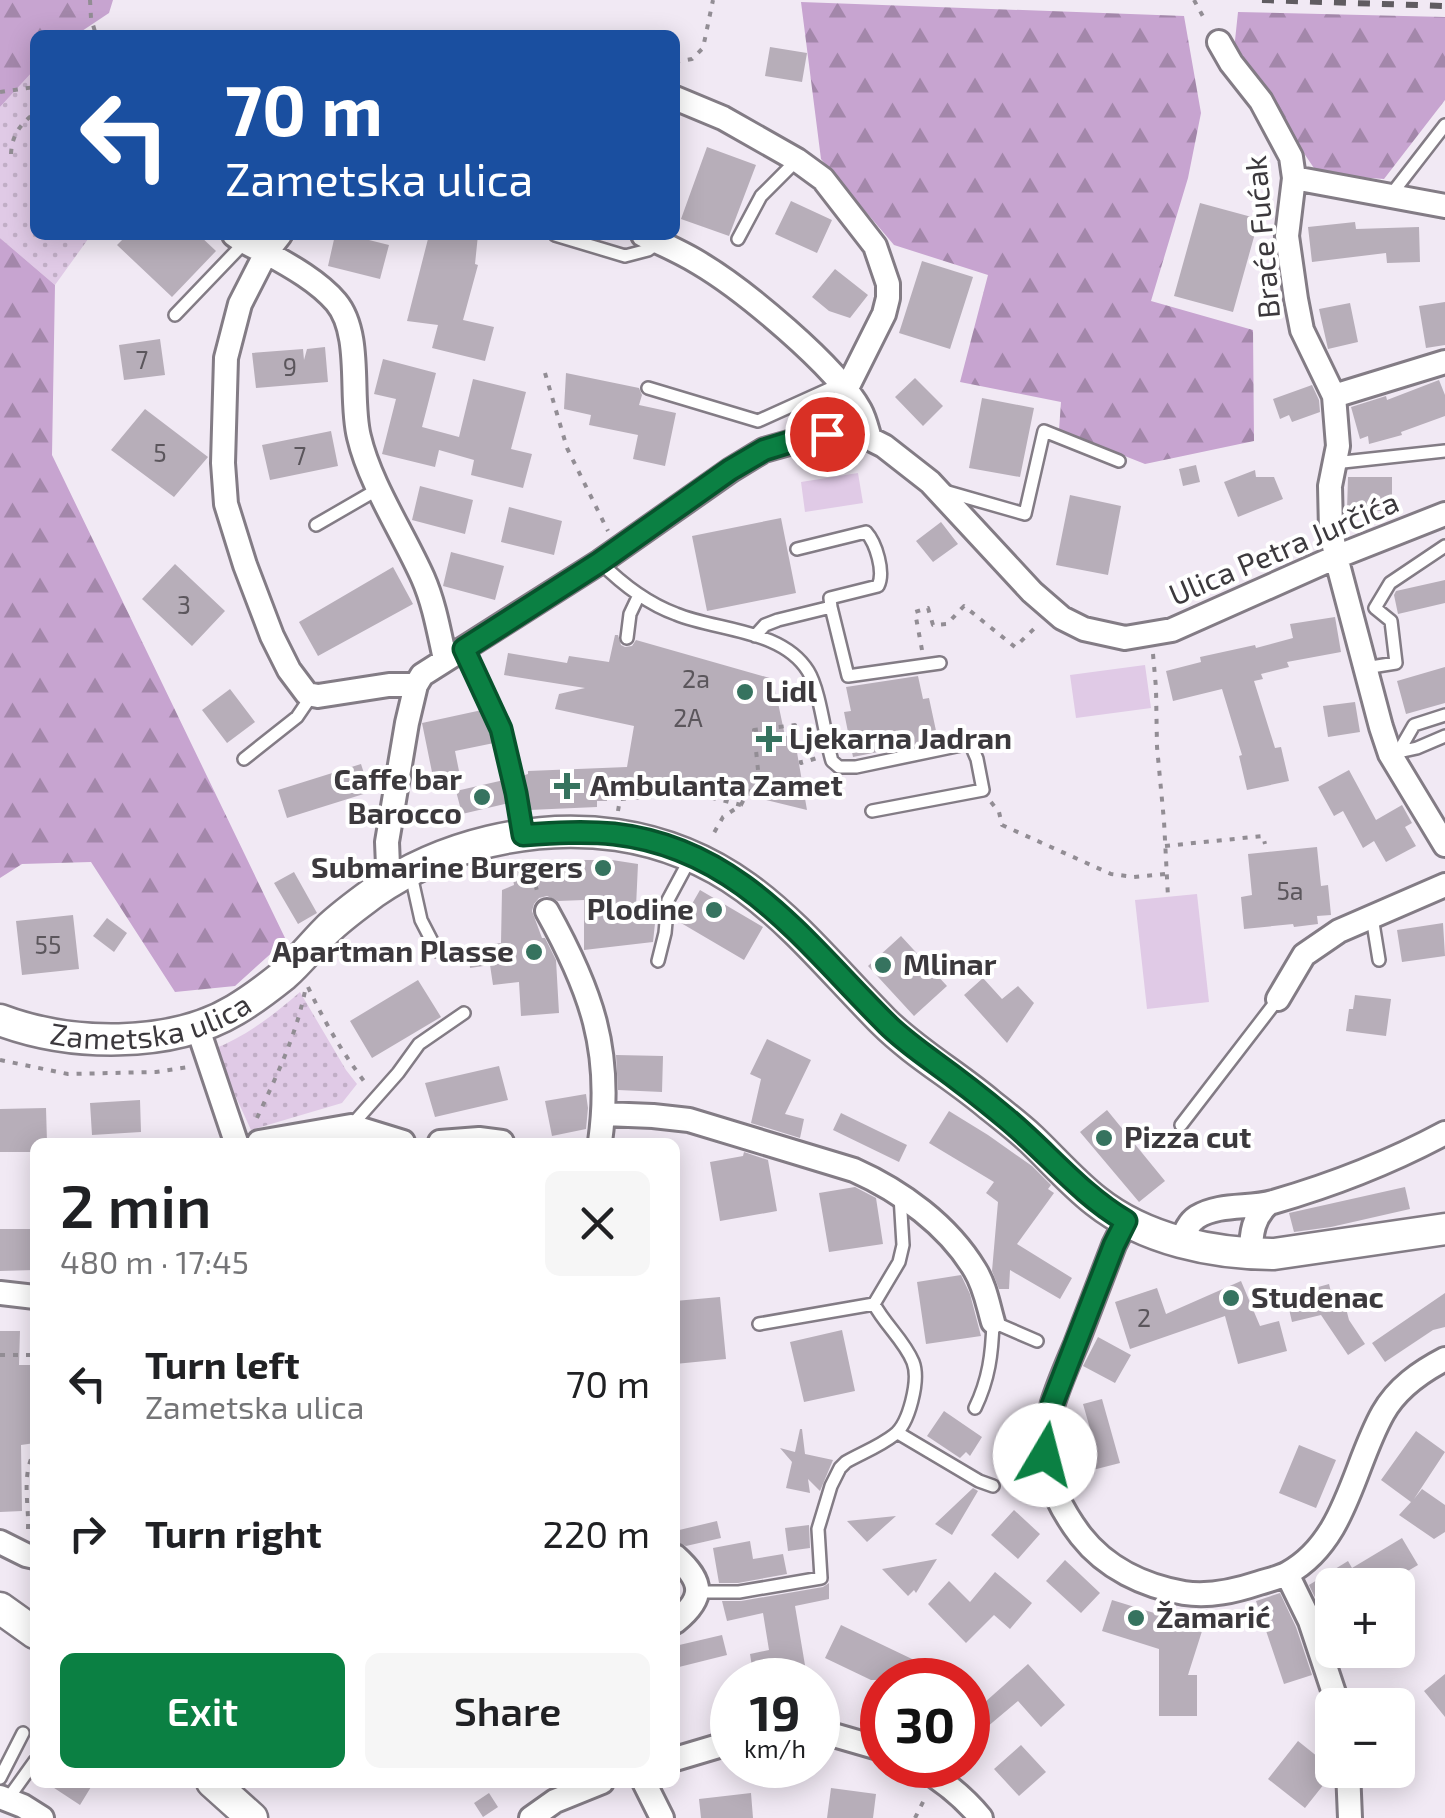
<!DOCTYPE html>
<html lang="en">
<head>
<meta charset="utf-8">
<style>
	:root { --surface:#fff; --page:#f6f6f6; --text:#202124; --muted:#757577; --accent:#0b8043 }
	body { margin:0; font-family:"Exo 2",sans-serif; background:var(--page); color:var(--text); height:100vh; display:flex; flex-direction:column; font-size:38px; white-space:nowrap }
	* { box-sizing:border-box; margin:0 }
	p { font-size:32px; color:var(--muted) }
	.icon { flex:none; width:55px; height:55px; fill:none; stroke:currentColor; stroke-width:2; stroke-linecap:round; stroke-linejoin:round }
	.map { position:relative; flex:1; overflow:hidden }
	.side { position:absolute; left:30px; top:1138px; width:650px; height:650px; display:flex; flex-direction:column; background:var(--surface); border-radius:15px; box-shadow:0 5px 25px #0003 }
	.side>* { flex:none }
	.hud { position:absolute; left:30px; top:30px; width:650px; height:210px; border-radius:15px; box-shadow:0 5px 25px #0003; background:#1a4fa0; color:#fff; overflow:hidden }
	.fabs { position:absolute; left:1315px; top:1568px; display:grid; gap:20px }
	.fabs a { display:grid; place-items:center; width:100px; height:100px; border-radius:15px; background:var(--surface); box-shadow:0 5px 25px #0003; font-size:50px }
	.speed { position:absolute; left:710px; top:1658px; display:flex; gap:20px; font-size:50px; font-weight:700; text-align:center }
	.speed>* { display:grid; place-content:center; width:130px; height:130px; border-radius:50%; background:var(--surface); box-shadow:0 5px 25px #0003; line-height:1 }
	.speed small { font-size:25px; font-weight:400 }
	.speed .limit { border:15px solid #d22; background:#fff; color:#111 }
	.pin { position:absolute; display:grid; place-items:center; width:85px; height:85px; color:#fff; margin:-42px; border:5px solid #fff; border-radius:50%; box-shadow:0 2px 10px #0007 }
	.me { position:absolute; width:110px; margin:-55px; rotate:8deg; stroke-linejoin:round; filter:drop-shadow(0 0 8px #0008) }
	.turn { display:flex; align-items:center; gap:35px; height:210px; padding:0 30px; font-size:45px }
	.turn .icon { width:130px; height:130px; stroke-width:2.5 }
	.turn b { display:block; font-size:70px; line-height:85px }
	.round { display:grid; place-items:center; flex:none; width:105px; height:105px; border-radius:15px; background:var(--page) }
	.summary { display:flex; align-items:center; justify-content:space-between; height:170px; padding:0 30px }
	h1 { font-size:60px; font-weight:600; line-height:75px }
	.cta { display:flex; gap:20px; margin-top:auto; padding:20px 30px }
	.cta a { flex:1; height:115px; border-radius:15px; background:var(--accent); color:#fff; font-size:40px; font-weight:600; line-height:115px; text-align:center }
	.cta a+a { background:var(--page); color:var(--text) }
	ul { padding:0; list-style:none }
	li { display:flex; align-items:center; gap:30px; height:150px; padding:0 30px }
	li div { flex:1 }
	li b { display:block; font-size:38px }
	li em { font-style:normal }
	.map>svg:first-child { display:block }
</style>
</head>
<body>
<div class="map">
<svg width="1445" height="1818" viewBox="0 0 1445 1818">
	<defs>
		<pattern id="grass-dots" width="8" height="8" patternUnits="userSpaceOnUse" patternTransform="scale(2.5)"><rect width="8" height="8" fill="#e0cae6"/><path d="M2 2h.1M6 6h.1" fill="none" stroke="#c1aec6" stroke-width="1.8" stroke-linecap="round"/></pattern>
		<pattern id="forest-firs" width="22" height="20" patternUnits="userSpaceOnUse" patternTransform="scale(2.5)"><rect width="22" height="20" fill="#c7a4d0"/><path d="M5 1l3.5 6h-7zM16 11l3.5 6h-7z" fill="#a387aa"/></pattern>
	</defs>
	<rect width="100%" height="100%" fill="#f1e9f4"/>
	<path fill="url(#grass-dots)" d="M35 69V235H91L55 285 0 238V107Z
		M300 992 346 1070 357 1084 342 1103 251 1130 214 1049C246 1036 274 1015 300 992Z"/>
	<path fill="url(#forest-firs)" d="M0 0H113L109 13 76 35H35V69L0 107Z
		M801 2 1184 16 1201 113 1188 178 1151 301 1253 330 1254 441 1145 464 1059 430 1061 402 960 382 988 275 894 245 821 159Z
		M1238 12 1445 17V100L1384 179 1318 174 1234 50Z
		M0 238 55 285 52 455 286 940 235 986 175 992 91 862 22 864 0 878Z"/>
	<path fill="#e0cae6" d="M858 473 863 503 805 512 801 482Z
		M1145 665 1151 708 1076 718 1070 675Z
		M1197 894 1209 1002 1147 1009 1135 900Z"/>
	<path fill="#b7aeb9" d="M770 47 807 53 802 82 765 76Z
		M707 147 756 165 729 236 681 219Z
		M791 201 832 220 817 253 775 234Z
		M1200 203 1259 219 1233 312 1174 296Z
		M1355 222 1356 229 1419 227 1420 262 1387 263 1386 253 1312 262 1308 227Z
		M127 235H199L216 251 172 297 117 245Z
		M335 235H349L389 245 380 279 328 266Z
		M429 235H478L475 264 478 265 463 320 494 327 485 361 432 348 438 325 407 321Z
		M922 261 973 277 950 349 899 333Z
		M835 269 868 295 850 318 829 311 812 297Z
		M1445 302V345L1426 348 1419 306Z
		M1350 303 1358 342 1328 349 1319 309Z
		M160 339 165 375 124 380 119 345Z
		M325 347 328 382 256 388 252 353 303 349 304 360 307 349Z
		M383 359 436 373 422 427 459 437 473 379 526 392 511 449 532 454 523 488 471 475 474 460 439 450 435 467 382 454 396 399 374 394Z
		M566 373 639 388 642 395 639 405 676 413 665 466 633 459 638 435 589 425 591 415 564 409Z
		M915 378 943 406 923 426 895 397Z
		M1439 380 1445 395V416L1401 432 1402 435 1369 444 1368 436 1360 439 1351 407 1386 396 1387 400Z
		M1312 385 1319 400 1320 412 1292 422 1289 415 1280 419 1273 399Z
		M982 398 1034 408 1020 477 969 468Z
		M145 409 208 457 174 497 111 450Z
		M331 431 338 466 270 480 262 445Z
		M1196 465 1200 482 1183 486 1179 469Z
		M1255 470 1256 477H1274L1283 499 1238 517 1224 482Z
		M1348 477H1392V511H1347Z
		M420 486 473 500 465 534 412 520Z
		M1070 495 1121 506 1108 575 1056 565Z
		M509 507 562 521 554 555 501 542Z
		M781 518 796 593 707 611 692 536Z
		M941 522 958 544 933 562 916 541Z
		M451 552 504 566 495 600 443 586Z
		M175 564 225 611 192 646 142 599Z
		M393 567 413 604 318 656 299 622Z
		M1445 580V603L1398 614 1394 595 1396 591Z
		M1335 617 1341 652 1287 662 1289 667 1261 674 1263 679 1254 681 1275 748 1281 747 1289 781 1247 790 1239 756 1242 755 1222 689 1173 701 1166 671 1201 662 1200 657 1255 645 1256 648 1293 638 1290 624Z
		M615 635H618L621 645 625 647 632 646 636 640 773 679 785 736 794 735 807 810 693 782 606 785 607 801H597V807L529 810 522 776 528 774V771L627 767 634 726 555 709 559 694 585 688 504 675 508 653 567 663 569 656 609 662Z
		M1445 667V703L1406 714 1397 681Z
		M918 676 923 699 929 698 938 740 853 757 844 712 851 711 846 687Z
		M230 689 255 722 227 743 202 710Z
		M1355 702 1360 732 1328 737 1323 706Z
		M482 710 494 743 455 751 459 771 433 777 422 723Z
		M361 764 370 792 287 818 278 790Z
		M1349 770 1376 820 1402 805 1412 823 1405 827 1416 846 1386 862 1374 841 1363 848 1343 811 1334 816 1318 787Z
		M504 780 509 803 462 814 456 791Z
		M1317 847 1321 886 1328 885 1331 915 1317 916 1318 924 1294 927 1293 924 1244 929 1241 897 1252 895 1248 854Z
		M585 860H612L638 864 636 907 657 905 653 942 584 950V900L558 901 547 896 539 898 534 904 532 911 542 938H545L556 960 559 1013 521 1016 519 982 493 985 490 965 470 968 468 947 501 943 502 890 514 885 511 865Z
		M294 872 317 913 298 924 274 883Z
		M700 890 763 927 744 960 681 923Z
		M73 915 79 969 22 975 16 921Z
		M107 918 127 933 114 952 93 936Z
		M1443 923 1445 956 1402 962 1397 930Z
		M901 936 947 986 914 1016 868 966Z
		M983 978 1002 999 1018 986 1034 1003 1007 1043 964 995Z
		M418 980 441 1017 372 1058 350 1021Z
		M1355 995 1391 999 1386 1036 1346 1031 1349 1009H1353Z
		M767 1039 811 1060 785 1114 804 1119 800 1138 751 1123 761 1079 750 1074Z
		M616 1055 663 1056 662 1092 618 1090Z
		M499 1066 508 1100 435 1117 425 1083Z
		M586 1094 588 1108 586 1129 552 1136 545 1101Z
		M140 1100 141 1132 92 1135 90 1103Z
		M46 1108 47 1142H35V1152H0V1109Z
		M1107 1110 1165 1181 1139 1202 1080 1132Z
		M949 1111 988 1135 1032 1166 1051 1185 1048 1189 1054 1193 1017 1244 1072 1278 1060 1299 1010 1270 1009 1289H999L992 1271 998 1202 986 1193 994 1182 929 1143Z
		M841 1113 907 1145 899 1162 833 1130Z
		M744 1152 768 1160 777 1211 720 1221 710 1162 743 1156Z
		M855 1187 876 1198 883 1244 829 1252 819 1193Z
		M1405 1187 1410 1209 1331 1227 1294 1232 1289 1213Z
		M0 1229H35V1270L0 1271Z
		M961 1275 970 1294 981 1336 926 1344 917 1282Z
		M1241 1281 1260 1326 1279 1321 1287 1351 1238 1364 1225 1316 1130 1349 1115 1302 1157 1288 1166 1314Z
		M1329 1284 1331 1292 1341 1289 1349 1320 1365 1344 1348 1355 1321 1315 1292 1322 1286 1296Z
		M1445 1293V1327L1433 1330 1385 1362 1372 1343Z
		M720 1297 726 1359 675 1364V1301Z
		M842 1330 855 1391 804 1402 790 1342Z
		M0 1331H20L19 1365H32L35 1443 21 1445 22 1511 0 1512Z
		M1098 1337 1131 1355 1115 1383 1083 1366Z
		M1102 1399 1120 1463 1081 1473 1076 1456 1085 1454 1080 1435 1091 1432 1083 1404Z
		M944 1411 982 1437 970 1456 966 1452 960 1458 927 1436Z
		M800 1429H802L805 1454 833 1460 820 1491 808 1479 810 1493 786 1488 792 1462 780 1448 795 1452Z
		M1416 1431 1445 1452 1414 1499 1422 1489 1445 1505V1532L1434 1539 1399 1515 1411 1502 1381 1480Z
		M1299 1445 1336 1460 1316 1508 1279 1493Z
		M973 1488 978 1491 952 1535 935 1524Z
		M1014 1510 1040 1534 1018 1559 991 1535Z
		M896 1516 867 1542 847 1521Z
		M717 1521 721 1538 686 1546 675 1541V1531Z
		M809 1525 810 1548 788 1551 785 1528Z
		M1402 1538 1418 1565 1384 1585H1332V1613L1325 1618 1309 1585 1348 1561 1352 1568Z
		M750 1541 753 1559 783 1554 787 1574 738 1583H719L713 1548Z
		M937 1559 916 1593 914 1590 908 1596 882 1569Z
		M1065 1560 1100 1593 1081 1613 1046 1581Z
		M995 1572 1032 1603 1010 1629 994 1615 966 1643 928 1604 949 1581 970 1602Z
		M829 1583V1599L795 1606 807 1677 789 1680H754L750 1654 769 1650 763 1613 727 1621 722 1601H741L823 1587Z
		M1280 1593 1296 1627 1312 1675 1284 1684 1256 1601Z
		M1112 1600 1203 1628 1188 1675H1197V1716H1159V1649L1102 1631Z
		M841 1625 912 1659 948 1680H871L825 1658Z
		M722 1635 727 1655 675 1668V1646Z
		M1028 1664 1065 1705 1041 1727 1018 1701 968 1743V1683L984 1703Z
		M1445 1674V1717L1424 1691Z
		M1298 1741 1318 1757 1315 1761 1332 1774 1305 1808 1268 1779Z
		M1021 1745 1046 1772 1019 1796 994 1769Z
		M45 1782H94L80 1805Z
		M831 1788 876 1794 873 1818H827Z
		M489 1793 498 1807 483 1817 474 1803Z
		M751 1793 753 1818H701L699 1799Z"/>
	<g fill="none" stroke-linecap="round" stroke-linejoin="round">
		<g stroke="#837c85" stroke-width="16">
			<path id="lane" d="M1390 196 1445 125
				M555 235 625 256 648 250 659 242
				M738 239 761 196 797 160
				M175 315 244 243
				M648 388 758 421 840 384
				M1334 463 1445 451
				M941 490 1025 514 1044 431 1119 461
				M316 525 380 488
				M600 562C622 584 646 603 676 614 717 631 782 629 808 671 820 690 825 738 832 761L839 767H856L966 744 971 745 977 759 983 790 872 811
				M831 607 848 676 940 663
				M755 636 765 625 778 620 831 607 830 598 878 586C885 572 876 543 866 532L797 549
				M627 638 630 614 639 595
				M464 649C497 710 514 766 523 834
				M1365 668 1396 663 1391 621 1375 608 1390 583 1445 546
				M1399 751 1414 725 1445 715
				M1394 753 1417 748 1445 736
				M244 759 297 717 312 695
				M411 875 421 920 437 951
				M1372 917 1379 960
				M658 961 665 933 668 900 690 859
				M1181 1125 1278 999
				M351 1126 398 1073 419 1044 464 1013
				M759 1324 874 1304
				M975 1408C989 1379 992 1354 993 1322L1037 1341
				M898 1433 979 1481 993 1486
				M698 1592H739L821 1578 818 1529 831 1486 840 1468 846 1462C862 1453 880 1446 894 1435 909 1424 920 1380 913 1362 904 1340 885 1325 874 1304L899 1262 903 1245 900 1196
				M0 1778 23 1733
				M7 1800 35 1761"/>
		</g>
		<g stroke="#837c85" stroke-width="28">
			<path id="street" d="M1219 42 1231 63 1261 101 1291 157 1294 178 1287 236 1296 299 1302 330 1334 396 1338 446 1330 486 1331 530 1336 557 1381 727 1390 754 1445 845
				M675 98 723 118 797 160 823 179 875 246 888 284V298L884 314 846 390
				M1294 178 1445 206
				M234 235C244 243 255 247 267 253 291 266 319 282 336 302 363 334 349 398 359 437 370 484 403 533 423 578 434 603 439 632 445 659
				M280 235 266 253 240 304 226 358 223 463 226 504 245 565 272 636 289 670 307 694 318 696 389 685H416
				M643 235C663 244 681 252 699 263 743 289 836 366 860 410 865 419 867 429 870 439
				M1334 396 1445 362
				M392 881 388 866 387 842 407 723 416 685 422 675 600 562 731 470 764 450 803 439 827 435 870 439 884 446 930 482 1032 592 1062 618 1084 629 1125 638 1172 630 1336 557 1445 514
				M547 911C591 990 613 1051 600 1142
				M1278 999 1304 955 1339 931 1445 885
				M197 1026 236 1142
				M604 1114 653 1116 689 1120 854 1170C901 1191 948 1225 975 1270 985 1286 988 1305 993 1322
				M259 1142 351 1126 403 1142
				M440 1142 479 1139 502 1142
				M1126 1221 1114 1245C1101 1278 1089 1311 1076 1344 1062 1378 1044 1415 1045 1453 1046 1481 1064 1514 1081 1536 1106 1568 1144 1586 1184 1593 1210 1597 1235 1591 1259 1583 1268 1580 1279 1578 1288 1573 1346 1541 1353 1466 1383 1413 1397 1388 1420 1372 1445 1359
				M1181 1242C1185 1232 1188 1223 1197 1217 1220 1203 1249 1209 1273 1202 1332 1185 1391 1162 1445 1133
				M1251 1254C1251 1233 1253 1217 1269 1203
				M0 1293 35 1297
				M0 1542 26 1555 35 1557
				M675 1556C704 1582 705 1598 675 1622
				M1287 1574 1310 1621 1338 1705
				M818 1734 837 1736 882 1749
				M675 1759 732 1742
				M917 1765C941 1779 963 1796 981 1818
				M1348 1770 1350 1818
				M644 1782 662 1818
				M0 1797 23 1806 42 1818
				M531 1818 555 1801 602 1782"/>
		</g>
		<g stroke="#837c85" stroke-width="35">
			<g id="secondary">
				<path id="s1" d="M0 1020C69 1046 170 1049 235 1010 252 1000 269 987 284 975 299 962 312 945 326 931 340 917 357 905 373 893 442 845 533 823 617 835 744 854 800 937 883 1021 915 1053 956 1076 990 1105 1004 1116 1018 1127 1031 1139 1053 1160 1073 1183 1096 1201 1145 1240 1214 1254 1274 1254L1445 1229"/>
				<path d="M0 1608 35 1633"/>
				<path d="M212 1782 252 1818"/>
			</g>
		</g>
		<path stroke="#928d94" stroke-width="4" stroke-dasharray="5 8" stroke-linecap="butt" d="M90 0 91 18 96 35
			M1194 0 1206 22
			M675 62 692 59 703 48 713 0
			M0 92 35 87
			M11 154C12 135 20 124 35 113
			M545 373 567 448 608 531
			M922 650 915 612 928 608 933 625 947 624 964 606 1015 647 1038 625
			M1153 654 1156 688 1157 747 1164 821 1168 897
			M991 802 999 812 1002 825 1111 874 1134 877 1166 874
			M741 805 758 770 754 730 795 725 801 763 817 758
			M618 811 620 799 693 793 741 805 723 817 711 838
			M1165 846 1263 836 1265 844
			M528 860 538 894
			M308 987C325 1023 343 1054 367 1085
			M0 1060 68 1074 156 1072 189 1067
			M257 1118C276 1077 296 1036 305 991
			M0 1355H35
			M1007 1486 1028 1483
			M28 1529C29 1503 21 1474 35 1451
			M915 1818 925 1798"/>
		<use href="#lane" stroke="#fff" stroke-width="11"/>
		<use href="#street" stroke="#fff" stroke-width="22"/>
		<use href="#secondary" stroke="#fff" stroke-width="30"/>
		<path stroke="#605c61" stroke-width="6" stroke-dasharray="12 12" stroke-linecap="butt" d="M1262 0 1445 6"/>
	</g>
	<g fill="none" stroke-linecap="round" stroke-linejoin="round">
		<g stroke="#07532c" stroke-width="25">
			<path id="route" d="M827 434 803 438 764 450 730 470 600 562 464 649 501 729 516 793 523 835C553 833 584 831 614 834 739 848 804 942 887 1024 901 1038 918 1050 934 1062 959 1080 982 1098 1006 1118 1047 1152 1080 1194 1126 1221L1114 1245 1052 1405 1045 1455"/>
		</g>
		<use href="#route" stroke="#0b8043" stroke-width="18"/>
	</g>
	<g fill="#36735f" stroke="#fff" stroke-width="4">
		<circle cx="745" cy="692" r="10"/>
		<path d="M764 724h10v10h10v10h-10v10h-10v-10h-10v-10h10z"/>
		<path d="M562 771h10v10h10v10h-10v10h-10v-10h-10v-10h10z"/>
		<circle cx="482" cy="797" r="10"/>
		<circle cx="603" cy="868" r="10"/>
		<circle cx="714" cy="910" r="10"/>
		<circle cx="534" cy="952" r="10"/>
		<circle cx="883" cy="965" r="10"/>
		<circle cx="1104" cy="1138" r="10"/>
		<circle cx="1231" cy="1298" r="10"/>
		<circle cx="1136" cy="1618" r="10"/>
	</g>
	<g text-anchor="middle" stroke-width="8" stroke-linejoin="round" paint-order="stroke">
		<g font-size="25" fill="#5b565c">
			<text x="142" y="369">7</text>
			<text x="290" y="376">9</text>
			<text x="160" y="462">5</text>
			<text x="300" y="465">7</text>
			<text x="184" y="614">3</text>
			<text x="696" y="688">2a</text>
			<text x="688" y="727">2A</text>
			<text x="1290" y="900">5a</text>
			<text x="48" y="954">55</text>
			<text x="1144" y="1327">2</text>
		</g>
		<g font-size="30" fill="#3c393d" stroke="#fff">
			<text transform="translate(1263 237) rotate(-95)" y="10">Braće Fućak</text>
			<text transform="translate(1284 549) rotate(-23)" y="10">Ulica Petra Jurčića</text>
			<text dy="10" stroke="none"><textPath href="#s1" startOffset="155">Zametska ulica</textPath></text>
		</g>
		<g font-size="30" font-weight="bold" fill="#3c393d" stroke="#fff" text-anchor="start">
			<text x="765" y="702">Lidl</text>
			<text x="789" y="749">Ljekarna Jadran</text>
			<text x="462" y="790" text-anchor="end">Caffe bar<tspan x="462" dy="34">Barocco</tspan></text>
			<text x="590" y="796">Ambulanta Zamet</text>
			<text x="583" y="878" text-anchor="end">Submarine Burgers</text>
			<text x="694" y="920" text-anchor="end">Plodine</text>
			<text x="514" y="962" text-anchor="end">Apartman Plasse</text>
			<text x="903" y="975">Mlinar</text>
			<text x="1124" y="1148">Pizza cut</text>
			<text x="1251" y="1308">Studenac</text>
			<text x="1156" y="1628">Žamarić</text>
		</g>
	</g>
</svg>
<div class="fabs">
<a>+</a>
<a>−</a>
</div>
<div class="speed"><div>19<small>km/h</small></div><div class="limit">30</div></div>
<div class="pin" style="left:827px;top:434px;background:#d93025"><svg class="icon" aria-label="arrive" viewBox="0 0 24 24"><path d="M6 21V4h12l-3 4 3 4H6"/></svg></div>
<svg class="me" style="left:1045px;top:1455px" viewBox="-20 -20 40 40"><circle r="19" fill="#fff"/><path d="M0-13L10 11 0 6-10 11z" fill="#0b8043"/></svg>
<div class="hud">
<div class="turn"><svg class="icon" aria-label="left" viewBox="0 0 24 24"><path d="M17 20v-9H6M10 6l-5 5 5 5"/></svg><div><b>70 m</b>Zametska ulica</div></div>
</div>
<section class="side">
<div class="summary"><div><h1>2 min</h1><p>480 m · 17:45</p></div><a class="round"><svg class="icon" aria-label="close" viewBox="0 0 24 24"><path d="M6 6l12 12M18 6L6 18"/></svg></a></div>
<ul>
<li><svg class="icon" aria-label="left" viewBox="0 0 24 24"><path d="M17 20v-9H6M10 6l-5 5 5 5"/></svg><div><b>Turn left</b><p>Zametska ulica</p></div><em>70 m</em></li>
<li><svg class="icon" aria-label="right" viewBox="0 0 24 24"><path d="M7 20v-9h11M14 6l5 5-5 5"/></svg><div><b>Turn right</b></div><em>220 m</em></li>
</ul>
<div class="cta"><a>Exit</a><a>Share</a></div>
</section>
</div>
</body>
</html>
